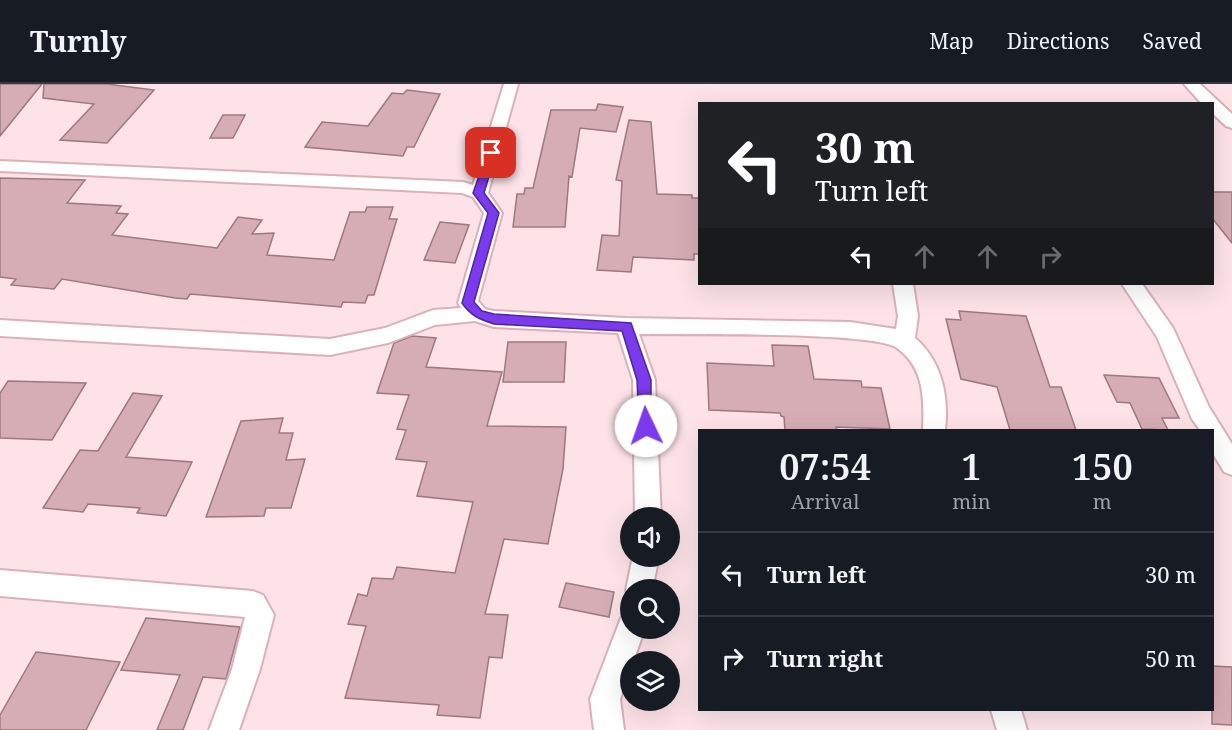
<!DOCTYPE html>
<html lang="en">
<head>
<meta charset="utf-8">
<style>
	:root { --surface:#171b24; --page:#20242c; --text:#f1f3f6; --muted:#9ea1a6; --line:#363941 }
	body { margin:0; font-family:"Noto Serif",serif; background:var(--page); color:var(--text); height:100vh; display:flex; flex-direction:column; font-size:22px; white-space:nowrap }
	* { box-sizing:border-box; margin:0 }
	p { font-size:20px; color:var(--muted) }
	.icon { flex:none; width:33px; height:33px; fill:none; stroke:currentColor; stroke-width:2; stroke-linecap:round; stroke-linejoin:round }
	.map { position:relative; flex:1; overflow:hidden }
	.details { position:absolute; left:698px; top:345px; width:516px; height:282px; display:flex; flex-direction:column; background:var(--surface); border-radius:0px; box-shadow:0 6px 24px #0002 }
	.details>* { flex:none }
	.top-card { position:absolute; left:698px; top:18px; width:516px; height:183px; border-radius:0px; box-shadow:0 6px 24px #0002; background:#202124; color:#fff; overflow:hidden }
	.fabs { position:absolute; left:620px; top:423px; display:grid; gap:12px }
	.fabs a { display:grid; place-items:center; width:60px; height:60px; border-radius:50%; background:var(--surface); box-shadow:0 6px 24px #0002; font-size:30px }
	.pin { position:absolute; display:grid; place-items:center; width:51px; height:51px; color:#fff; margin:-26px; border-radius:12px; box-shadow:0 3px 9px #0006 }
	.me { position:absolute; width:66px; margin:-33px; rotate:357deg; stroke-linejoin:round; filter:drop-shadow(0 0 4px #0008) }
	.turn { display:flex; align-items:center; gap:21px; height:126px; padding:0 18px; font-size:27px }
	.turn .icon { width:78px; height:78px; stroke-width:2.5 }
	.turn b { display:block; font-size:42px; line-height:51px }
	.lanes { display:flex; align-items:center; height:57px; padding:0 18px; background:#0003; justify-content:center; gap:30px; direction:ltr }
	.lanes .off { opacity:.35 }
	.eta { display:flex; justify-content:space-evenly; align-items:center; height:102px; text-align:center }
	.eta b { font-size:36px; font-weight:600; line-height:42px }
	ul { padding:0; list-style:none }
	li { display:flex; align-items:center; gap:18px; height:84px; padding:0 18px; border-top:2px solid var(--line) }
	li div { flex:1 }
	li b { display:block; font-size:22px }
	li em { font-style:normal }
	header { display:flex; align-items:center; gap:36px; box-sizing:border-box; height:84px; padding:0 30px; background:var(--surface); border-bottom:2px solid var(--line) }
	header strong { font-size:28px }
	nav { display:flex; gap:33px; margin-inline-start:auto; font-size:21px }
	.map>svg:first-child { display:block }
</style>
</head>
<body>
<header>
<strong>Turnly</strong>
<nav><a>Map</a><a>Directions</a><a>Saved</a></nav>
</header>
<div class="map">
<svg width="1232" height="646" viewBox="0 0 1232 646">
	<rect width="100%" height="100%" fill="#fde3e8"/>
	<path fill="#d6adb5" stroke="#9e7880" stroke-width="1.5" d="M0 0H42L0 52Z
		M44 0H107L154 6 107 59 60 56 94 20 43 14Z
		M407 6 440 10 414 63H407L403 72 305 63 322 38 368 42 392 9 403 10Z
		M598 20 623 23 616 48 580 44 572 93 569 92 565 143H513L517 110H524L525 104H533L551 26H596Z
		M223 31H245L233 54H210Z
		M629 36 651 38 657 110 692 111V114H699V170H694V176L633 173 631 188 597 186 602 151 619 152 622 97 616 96Z
		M0 94 85 96 67 119 121 122 116 129 128 130 112 151 217 164 238 133 262 136 252 150 274 149 267 171 334 176 350 128H365L367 123H393L389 135H397L374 211H368L365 219 343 218 341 223 190 210 187 215 175 214 62 195 54 205 11 201 16 195 0 193Z
		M1212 108H1232V159L1212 134Z
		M440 138 469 141 455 179 424 176Z
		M959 227 1026 232 1050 303H1061L1076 346H1010L997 303 961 295 946 235 961 236Z
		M412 252 436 254 426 283 502 288 487 342 566 343 563 385 548 460 504 455 485 530 508 531 502 574 489 573 480 634 437 631 439 621 345 614 366 542 348 540 358 510 367 512 372 494 393 495 397 483 455 489 473 418 417 412 427 378 396 375 406 346 397 345 409 311 377 309 394 259Z
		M508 258H566L564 298H503Z
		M772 261 808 262 814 295 861 297 862 303 881 304 890 345 836 343 837 346H785L784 333 781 332 780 329 709 326 707 279 774 282Z
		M1104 291 1159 294 1179 334H1162L1168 346 1142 345 1130 319 1117 318Z
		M8 297 86 299 52 356 0 354V309Z
		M133 309 162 312 126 373 192 378 166 432 137 429 140 424 88 420 83 428 43 424 80 366 98 367Z
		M283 334 279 349H293L286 376 305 375 291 424H266L264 432 206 433 241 337Z
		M566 499 614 508 609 533 559 523Z
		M146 534 240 543 226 595 203 593 183 646H157L180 591 121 586Z
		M36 568 120 578 86 646H0V631Z
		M1212 582 1232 583V641L1212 640Z"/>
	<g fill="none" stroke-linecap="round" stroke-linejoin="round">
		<g stroke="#dab1b9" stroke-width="4">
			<path id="street" d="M504 0H518L488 109 502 129 478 217 485 225 494 227 626 234 850 238 896 245 898 232 893 200H913L918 232 915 254C942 277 949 313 945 346H923C924 316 925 284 897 264 875 247 679 251 639 250L655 296 661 434H635L633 296 618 249 494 243 475 237 435 241 388 259 330 271 0 252V236L330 255 385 244 433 226 461 224 458 219 484 129 473 113 462 109 0 87V77L463 98 473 101Z
				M1184 0H1200L1232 30V44L1226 42 1212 29V20H1202Z
				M1122 200H1142L1173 244 1209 323 1232 360V391L1224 388 1212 368V346H1200L1192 335 1157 253Z
				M633 472H659L652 506H630V515L626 506Z
				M0 486 253 507 263 511 274 531 260 585 239 646H209L232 585 245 533 0 512Z
				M630 531V544H645L633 578H630V586L620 615 624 646H594L590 615 621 534Z
				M991 626H1021L1027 646H997Z"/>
		</g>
		<use href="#street" fill="#fff" fill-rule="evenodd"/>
	</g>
	<path fill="#7c3aed" stroke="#51269a" stroke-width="1.5" d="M488 66 496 69 484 109 499 129 474 218 482 227 494 230 631 239 651 296V346H641L639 342 637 296 622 247 494 240C479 235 471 232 462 219L488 129 473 109Z"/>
</svg>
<div class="fabs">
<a><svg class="icon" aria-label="sound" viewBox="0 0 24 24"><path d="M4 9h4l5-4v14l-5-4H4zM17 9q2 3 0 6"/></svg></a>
<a><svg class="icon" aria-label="search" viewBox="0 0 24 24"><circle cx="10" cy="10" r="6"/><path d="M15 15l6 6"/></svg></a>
<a><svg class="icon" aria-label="layers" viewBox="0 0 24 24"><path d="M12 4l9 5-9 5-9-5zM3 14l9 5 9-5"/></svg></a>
</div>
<div class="pin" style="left:491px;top:69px;background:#d93025"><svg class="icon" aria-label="arrive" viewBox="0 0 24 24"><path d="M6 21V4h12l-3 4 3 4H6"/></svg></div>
<svg class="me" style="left:646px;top:342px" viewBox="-20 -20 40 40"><circle r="19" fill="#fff"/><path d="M0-13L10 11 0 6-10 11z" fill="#7c3aed"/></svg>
<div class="top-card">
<div class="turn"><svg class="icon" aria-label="left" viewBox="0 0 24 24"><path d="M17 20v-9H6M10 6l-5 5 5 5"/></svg><div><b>30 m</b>Turn left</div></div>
<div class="lanes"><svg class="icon" aria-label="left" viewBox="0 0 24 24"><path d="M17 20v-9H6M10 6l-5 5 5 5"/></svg><svg class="icon off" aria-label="ahead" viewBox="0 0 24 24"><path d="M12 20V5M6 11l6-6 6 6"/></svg><svg class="icon off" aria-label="ahead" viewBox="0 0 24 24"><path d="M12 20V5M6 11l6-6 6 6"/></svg><svg class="icon off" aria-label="right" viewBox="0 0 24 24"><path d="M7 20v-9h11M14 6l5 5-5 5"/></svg></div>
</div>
<section class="details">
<div class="eta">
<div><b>07:54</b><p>Arrival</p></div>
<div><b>1</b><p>min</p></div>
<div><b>150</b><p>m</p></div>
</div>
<ul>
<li><svg class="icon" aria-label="left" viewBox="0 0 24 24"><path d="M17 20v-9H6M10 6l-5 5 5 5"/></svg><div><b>Turn left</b></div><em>30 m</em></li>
<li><svg class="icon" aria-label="right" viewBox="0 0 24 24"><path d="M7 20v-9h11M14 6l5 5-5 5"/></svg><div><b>Turn right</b></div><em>50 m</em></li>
</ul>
</section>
</div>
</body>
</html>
